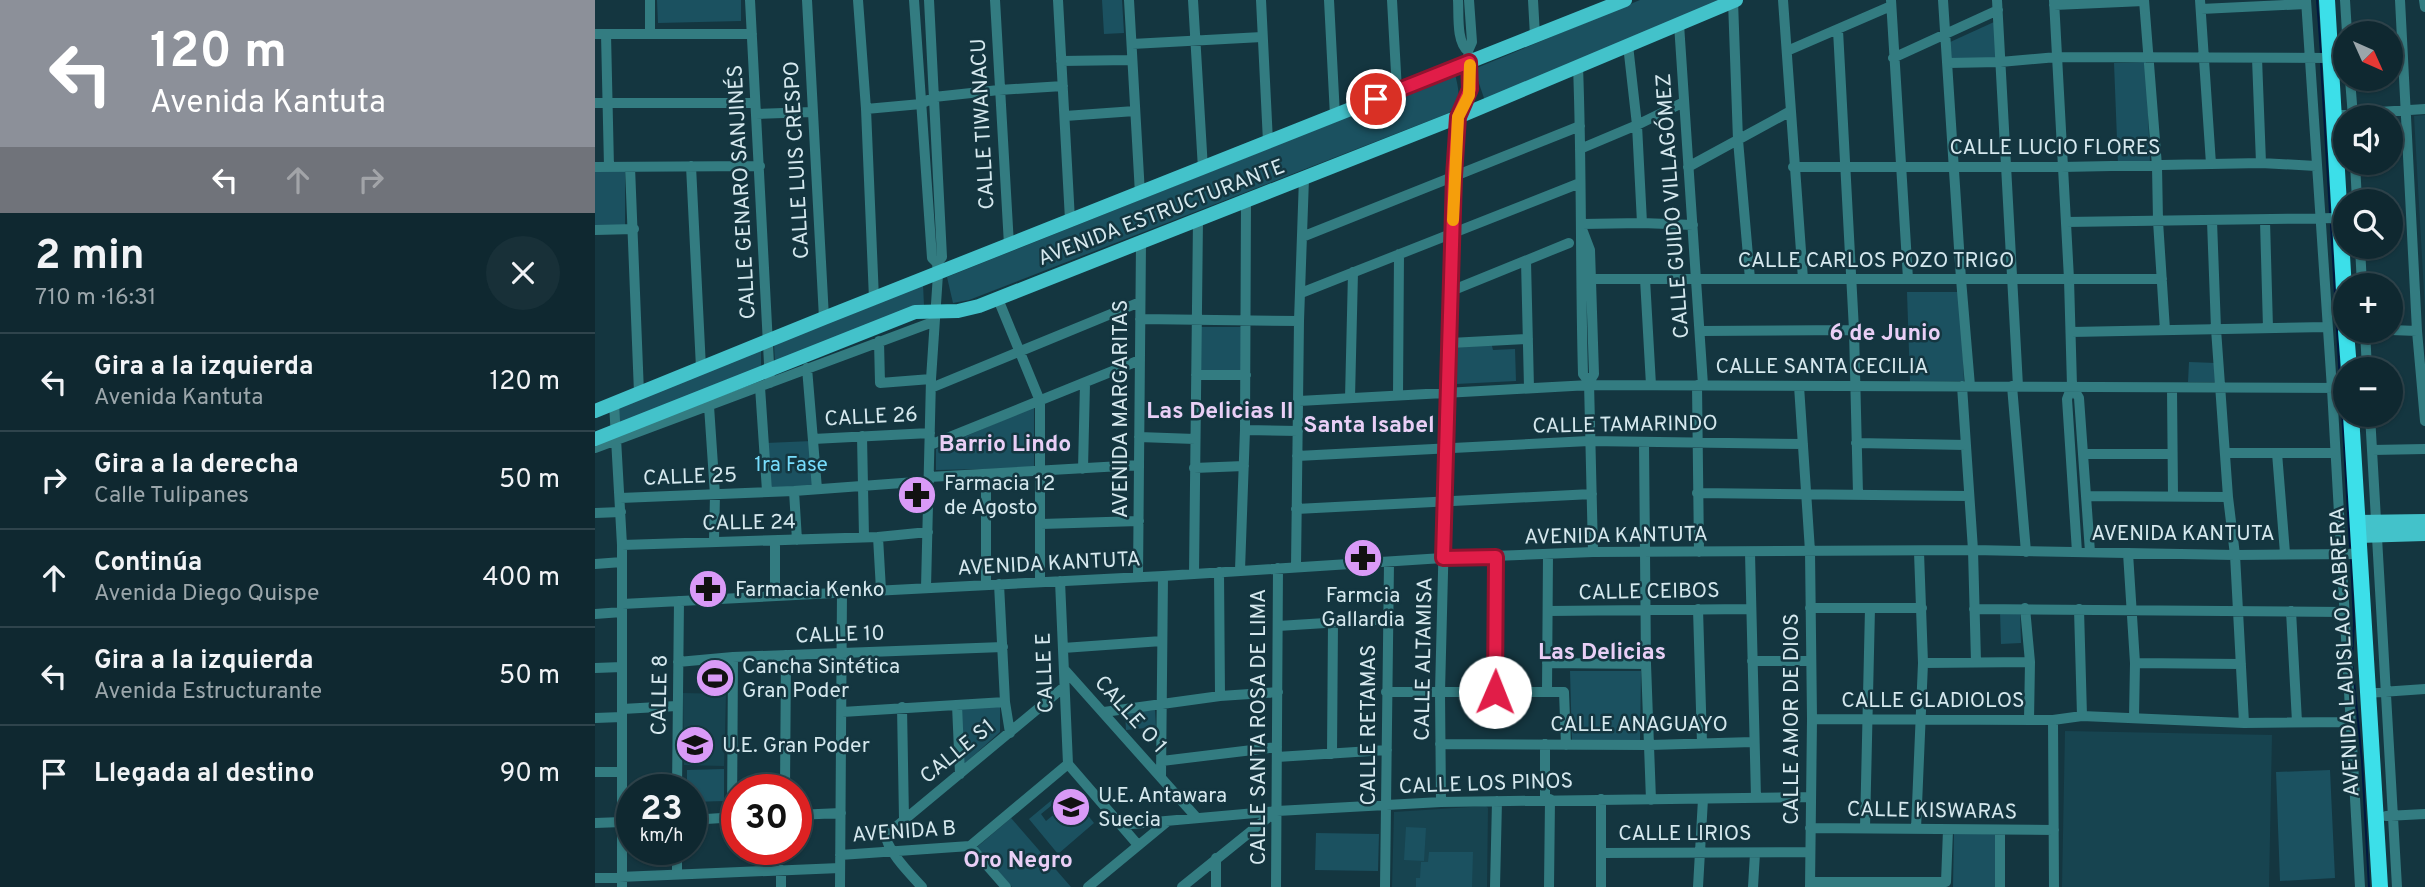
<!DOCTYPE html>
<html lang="es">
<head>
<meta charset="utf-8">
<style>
	:root { --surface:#0f2830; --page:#183038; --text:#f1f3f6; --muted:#9ba6ab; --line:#2f444c }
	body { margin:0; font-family:Overpass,sans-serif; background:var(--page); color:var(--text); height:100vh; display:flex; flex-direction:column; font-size:26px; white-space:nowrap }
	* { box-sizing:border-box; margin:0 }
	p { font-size:23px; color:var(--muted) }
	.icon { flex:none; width:38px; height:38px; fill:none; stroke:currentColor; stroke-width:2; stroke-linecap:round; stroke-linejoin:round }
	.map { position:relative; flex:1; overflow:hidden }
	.drawer { display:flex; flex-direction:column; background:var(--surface); width:595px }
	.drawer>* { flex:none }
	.hud { background:#8c9099; color:#fff; overflow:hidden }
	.needle { width:46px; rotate:135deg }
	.controls { position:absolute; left:1738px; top:21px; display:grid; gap:14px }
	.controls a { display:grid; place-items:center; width:70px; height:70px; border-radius:50%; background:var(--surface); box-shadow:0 2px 5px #0004,0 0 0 2px var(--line); font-size:35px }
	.speed { position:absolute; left:21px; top:774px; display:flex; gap:14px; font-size:35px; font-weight:700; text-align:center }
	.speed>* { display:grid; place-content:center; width:91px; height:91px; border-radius:50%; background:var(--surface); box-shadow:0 2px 5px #0004,0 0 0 2px var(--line); line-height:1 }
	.speed small { font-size:18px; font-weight:400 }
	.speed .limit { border:10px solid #d22; background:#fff; color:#111 }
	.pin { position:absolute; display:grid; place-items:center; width:60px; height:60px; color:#fff; margin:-30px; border:4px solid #fff; border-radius:50%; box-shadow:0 2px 7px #0007 }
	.me { position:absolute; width:77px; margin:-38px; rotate:1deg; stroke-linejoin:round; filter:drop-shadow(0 0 5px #0008) }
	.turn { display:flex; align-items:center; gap:24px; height:147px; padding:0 35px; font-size:32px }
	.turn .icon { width:91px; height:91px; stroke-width:2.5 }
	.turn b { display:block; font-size:49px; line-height:60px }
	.lanes { display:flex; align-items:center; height:66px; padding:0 35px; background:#0003; justify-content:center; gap:35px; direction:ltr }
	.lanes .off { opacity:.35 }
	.round { display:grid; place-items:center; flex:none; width:74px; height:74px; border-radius:37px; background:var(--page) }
	.summary { display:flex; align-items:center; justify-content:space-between; height:119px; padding:0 35px }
	h1 { font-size:42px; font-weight:700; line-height:52px }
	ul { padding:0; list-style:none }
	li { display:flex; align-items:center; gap:21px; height:98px; padding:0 35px; border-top:2px solid var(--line) }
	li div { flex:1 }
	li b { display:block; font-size:26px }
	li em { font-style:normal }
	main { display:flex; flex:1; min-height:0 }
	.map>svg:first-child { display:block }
</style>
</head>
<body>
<main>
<section class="drawer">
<div class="hud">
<div class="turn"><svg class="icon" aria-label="left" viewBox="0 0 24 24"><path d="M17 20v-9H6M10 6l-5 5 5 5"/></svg><div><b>120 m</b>Avenida Kantuta</div></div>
<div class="lanes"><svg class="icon" aria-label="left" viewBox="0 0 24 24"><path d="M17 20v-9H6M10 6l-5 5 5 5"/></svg><svg class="icon off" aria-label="ahead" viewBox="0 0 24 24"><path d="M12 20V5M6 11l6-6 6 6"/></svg><svg class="icon off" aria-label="right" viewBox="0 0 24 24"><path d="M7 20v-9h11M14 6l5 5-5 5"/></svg></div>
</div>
<div class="summary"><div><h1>2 min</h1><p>710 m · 16:31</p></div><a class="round"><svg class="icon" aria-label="close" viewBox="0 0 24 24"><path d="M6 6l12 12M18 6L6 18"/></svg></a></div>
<ul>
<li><svg class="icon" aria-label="left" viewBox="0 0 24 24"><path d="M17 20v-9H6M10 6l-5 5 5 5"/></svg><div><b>Gira a la izquierda</b><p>Avenida Kantuta</p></div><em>120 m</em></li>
<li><svg class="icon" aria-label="right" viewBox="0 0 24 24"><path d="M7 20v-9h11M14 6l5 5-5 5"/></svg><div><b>Gira a la derecha</b><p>Calle Tulipanes</p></div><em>50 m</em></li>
<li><svg class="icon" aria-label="ahead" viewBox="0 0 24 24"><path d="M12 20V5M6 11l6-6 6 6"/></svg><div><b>Continúa</b><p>Avenida Diego Quispe</p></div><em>400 m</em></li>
<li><svg class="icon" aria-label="left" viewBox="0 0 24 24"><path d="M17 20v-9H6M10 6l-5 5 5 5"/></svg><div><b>Gira a la izquierda</b><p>Avenida Estructurante</p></div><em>50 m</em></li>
<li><svg class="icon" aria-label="arrive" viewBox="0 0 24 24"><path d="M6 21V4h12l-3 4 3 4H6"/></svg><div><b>Llegada al destino</b></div><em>90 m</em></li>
</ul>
</section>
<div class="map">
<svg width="1830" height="887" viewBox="0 0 1830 887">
	<rect width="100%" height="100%" fill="#143640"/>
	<path fill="#174450" d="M1830 115V310L1819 116Z
		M88 693 131 694 129 766 89 765Z
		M1470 731 1677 735 1674 887H1467Z
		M891 806 893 808 892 887H797L799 812Z"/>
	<path fill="#1b5160" d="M62 0H146V21L63 23Z
		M507 0H527L529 33 509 34Z
		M1045 0H1130L890 101 879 69Z
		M1399 22 1403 61H1356L1353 43Z
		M1551 62 1555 163 1523 165 1519 63Z
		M860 74C864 91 867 100 854 113L374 300 358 303 352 277Z
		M0 171H30V226H0Z
		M328 284 329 306 180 363 179 344Z
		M1312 292H1365L1369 381 1315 382Z
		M606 327H648L646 372 605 371Z
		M896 342 898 350 920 349 921 381 861 384 862 346Z
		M166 350V369L24 424 23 407Z
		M1594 362 1621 363 1620 382H1593Z
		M439 407V468L341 470V449Z
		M217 441 220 485 176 489 171 443Z
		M1425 611 1426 643 1406 644 1405 612Z
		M132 664V690L108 691 107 666Z
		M975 671H1046L1045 740 977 741Z
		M405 702V732L368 765 365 709Z
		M560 710 561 727 531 730 530 713Z
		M129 769V801L96 802V789H92V770Z
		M1735 770 1740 878 1685 881 1681 772Z
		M464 794 467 797 446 814 451 821 479 798 499 823 463 854 434 819Z
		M416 818 476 887H417L382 847Z
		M811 827 831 828 829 861 809 860Z
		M1359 832H1400V887H1358Z
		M721 833 784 834 783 871 720 870Z
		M834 852H878L877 887H821V878H825L826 862H833Z"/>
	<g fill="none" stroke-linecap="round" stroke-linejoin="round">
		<path stroke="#00183f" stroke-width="2" d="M1722 0 1726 54
			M1726 63 1735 213
			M1736 225 1745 382
			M1746 394 1755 547
			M1756 560 1759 623 1757 661 1767 761 1774 887"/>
		<path stroke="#337c81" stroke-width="10" d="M55 0V34
			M155 0 175 383
			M212 0 229 318
			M263 0 271 109 279 299
			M319 0 337 258 342 263 343 274 336 379 331 588
			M334 0 347 257 342 263
			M400 0 414 245
			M463 0 475 220
			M534 0 545 194
			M598 0 608 169
			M666 0 673 142
			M734 0 740 116
			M797 0 802 91
			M863 0C864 14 861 42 873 51
			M938 0 940 36
			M1188 0 1208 279
			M1296 0 1313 279
			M1348 0 1366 279 1375 386
			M1402 0 1423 386
			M1459 0 1474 279 1477 386 1472 399 1482 552
			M1549 0 1562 166 1563 221 1570 330
			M1605 0 1616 164
			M1711 0 1737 389 1765 887
			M1750 0 1752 33
			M1805 0 1822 331 1830 421
			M1829 0 1830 7
			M1138 1 1143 140 1155 279
			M1459 5 1549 1
			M1606 9 1711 4
			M1084 24 1108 385
			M1243 30 1259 330 1263 494
			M0 34H157
			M11 34 14 167
			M537 44 667 37
			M1033 45 1042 125 1047 223
			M1192 51 1296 6
			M1298 58 1403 10
			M1662 58 1666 163
			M466 61 536 60
			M1353 63 1405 62 1462 57 1736 58
			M983 66C987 169 985 271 988 374L994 382
			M1755 79 1758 117
			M0 103H160
			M271 109 326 104 339 97 404 90 468 86
			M161 114 217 112
			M1738 115 1830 109
			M470 116 540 111
			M985 149 1042 125 1089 102
			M1760 163 1762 201
			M96 166 106 368
			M0 167 165 166
			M35 167 44 393
			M1093 167 1194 112
			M1198 167H1467L1666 163 1721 166
			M1617 221 1621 329 1633 497 1640 555 1649 723
			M1670 221 1673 328
			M1471 222 1745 218
			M987 224 1047 223 1098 225
			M987 229 995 250 999 374 994 382 998 552
			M0 230 39 229
			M707 237 985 126
			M1765 247 1767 285
			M931 261 934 388
			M996 279H1567
			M1050 279 1056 385
			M856 291 974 243
			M706 293 985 183
			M403 299 445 401V582
			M545 319 704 321
			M1796 330 1822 331
			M1105 331 1259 330
			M1770 331 1772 369
			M1476 332 1732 327
			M284 341 285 383 336 379
			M855 343 933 339
			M212 368 222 489
			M601 375H651
			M1102 385 1104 552
			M1204 386 1215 551 1217 719 1215 887
			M1367 386 1378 550 1381 662
			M1417 386 1431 552
			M1477 386 1484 398 1495 552
			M165 387 172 491
			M336 388 545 302
			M1577 389 1578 496
			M803 395 804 254
			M755 398 758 272
			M704 401 995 385 1750 388
			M19 403 27 545V887
			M114 406 120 495 119 541
			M1775 415 1802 887
			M650 430 703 431
			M267 436 269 537
			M544 437 600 439
			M218 439 335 433
			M1049 442 1051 664 1056 800
			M1261 443 1371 445
			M335 445 545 360
			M0 448 338 322
			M1777 450 1830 449
			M1631 453H1739
			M1682 453 1690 553
			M1489 454H1577
			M702 456 994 441 1208 444
			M599 468 649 466
			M488 469 490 383
			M334 477 544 465
			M199 491 202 540
			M1102 493 1374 496
			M1491 496 1633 497
			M25 498 199 491 334 481
			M701 509 997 494
			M0 513 26 512
			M446 524 544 521
			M180 541V596
			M27 545 283 537
			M1155 553 1161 798
			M1533 553 1540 663 1539 717
			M0 564 27 562
			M701 567 704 321 709 178
			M645 570 650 430 651 201
			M624 572 625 696
			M599 574 603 219
			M543 577 546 242
			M465 581 473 764
			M404 584 410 702 415 733
			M391 585V474
			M286 590 283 537 333 532
			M27 604 568 576 848 558 998 552 1378 550 1640 555 1764 554
			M1215 608H1327
			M1430 608 1435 662 1434 720
			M1103 609 1107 743
			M1379 609 1749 612
			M1484 609 1487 716
			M953 611 1155 609
			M1696 611 1702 722
			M0 614 27 612
			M683 626 794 619
			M468 648 567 641
			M1157 661H1216
			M83 662 138 657 408 647
			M952 663 1051 664
			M1328 663 1435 662
			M1540 663 1646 664
			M0 668 27 667
			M469 669 601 817
			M952 691 953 554
			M791 692H969L971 745
			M900 692 901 557
			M1772 693 1830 689
			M362 705 365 774
			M307 707 309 819
			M27 709 82 706
			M247 712 410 702
			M509 712 625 696 683 692
			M0 718 27 717
			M1217 719 1458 720 1487 716 1649 723 1755 722
			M1458 720 1459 887
			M845 744 1055 745 1158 742
			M950 744V800
			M737 754 738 622
			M682 757 792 750
			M567 761 682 747
			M473 764 543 845
			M0 772H27
			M566 777 568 576
			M82 789 84 601
			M190 789 191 655
			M1006 799V887
			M846 802 845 692 858 176 863 117 874 95 876 82 873 51 877 42 874 0
			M201 815 246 813
			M1791 816 1830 814
			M137 817 138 657
			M96 820 142 817
			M0 823 27 822
			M526 825 682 811 846 802 1216 797
			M1215 828 1459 830
			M1270 828 1275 608
			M1321 829 1328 663 1324 552
			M375 846 473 764
			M375 846 411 887
			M1007 853 1215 852
			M245 855 375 846
			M82 875V849
			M0 878 245 868
			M1215 882H1351L1353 830
			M186 887V870
			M245 887 247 592
			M327 887C316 875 291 850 291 835L469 687
			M493 887 573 821
			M587 887 680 812
			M621 887V858
			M681 887 683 568
			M790 887 794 563
			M900 887 902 801
			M954 887 955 799
			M1103 887 1108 799
			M1158 887 1160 853
			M1405 887V830"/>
		<path stroke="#43c2ca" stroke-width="14" d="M0 411 229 318 1030 0
			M0 439 320 312 363 311 384 306 863 117 1141 0
			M1762 522 1830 521
			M1763 536 1830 534"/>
		<path stroke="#3cdfe9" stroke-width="16" d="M1732 0 1750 307
			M1751 331 1754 369
			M1756 415 1785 887"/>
	</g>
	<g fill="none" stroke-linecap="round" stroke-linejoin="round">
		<g stroke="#92132f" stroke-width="18">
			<path id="route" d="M781 99 874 62 875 89 863 117 859 176 848 558 901 557 900 692"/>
		</g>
		<use href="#route" stroke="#e11d48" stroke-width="12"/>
		<path stroke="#f59e0b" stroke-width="12" d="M858 220 863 117 874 95 875 65"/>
	</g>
	<defs>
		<g id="pharmacy-disc" transform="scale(2.0125)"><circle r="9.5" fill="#d99af7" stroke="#143640"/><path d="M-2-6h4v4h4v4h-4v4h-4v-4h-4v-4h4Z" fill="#111"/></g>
		<g id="stadium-disc" transform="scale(2.0125)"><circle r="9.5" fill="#d99af7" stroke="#143640"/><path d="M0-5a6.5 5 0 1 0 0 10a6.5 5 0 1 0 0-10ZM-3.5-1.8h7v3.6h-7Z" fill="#111"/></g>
		<g id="school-disc" transform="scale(2.0125)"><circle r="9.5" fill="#d99af7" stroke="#143640"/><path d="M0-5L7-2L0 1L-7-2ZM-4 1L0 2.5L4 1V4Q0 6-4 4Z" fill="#111"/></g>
	</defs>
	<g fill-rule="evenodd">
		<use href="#pharmacy-disc" x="322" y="495"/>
		<use href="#pharmacy-disc" x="768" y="558"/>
		<use href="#pharmacy-disc" x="113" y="589"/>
		<use href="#stadium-disc" x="120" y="678"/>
		<use href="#school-disc" x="100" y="745"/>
		<use href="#school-disc" x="476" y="807"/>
	</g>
	<g text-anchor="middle" stroke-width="5" stroke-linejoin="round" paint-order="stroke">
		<g font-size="21" fill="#d5e8ee" stroke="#143640">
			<text transform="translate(387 124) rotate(-93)" y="7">CALLE TIWANACU</text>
			<text x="1460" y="154">CALLE LUCIO FLORES</text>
			<text transform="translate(201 160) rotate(-93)" y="7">CALLE LUIS CRESPO</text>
			<text transform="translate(146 192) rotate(-93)" y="7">CALLE GENARO SANJINÉS</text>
			<text transform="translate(1077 206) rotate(-94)" y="7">CALLE GUIDO VILLAGÓMEZ</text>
			<text transform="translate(566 212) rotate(-21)" y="7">AVENIDA ESTRUCTURANTE</text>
			<text x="1281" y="267">CALLE CARLOS POZO TRIGO</text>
			<text x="1227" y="373">CALLE SANTA CECILIA</text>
			<text transform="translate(525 409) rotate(-90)" y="7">AVENIDA MARGARITAS</text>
			<text transform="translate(276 416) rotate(-3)" y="7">CALLE 26</text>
			<text transform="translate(1030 424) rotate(-1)" y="7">CALLE TAMARINDO</text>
			<text transform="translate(95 476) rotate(-2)" y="7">CALLE 25</text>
			<text transform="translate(154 522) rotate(-1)" y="7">CALLE 24</text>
			<text x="1588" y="540">AVENIDA KANTUTA</text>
			<text transform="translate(1021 535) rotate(-1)" y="7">AVENIDA KANTUTA</text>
			<text transform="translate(454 563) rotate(-3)" y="7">AVENIDA KANTUTA</text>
			<text transform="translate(1054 591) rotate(-1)" y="7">CALLE CEIBOS</text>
			<text transform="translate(245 634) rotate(-2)" y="7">CALLE 10</text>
			<text transform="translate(1749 652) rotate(-93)" y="7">AVENIDA LADISLAO CABRERA</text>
			<text transform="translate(828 659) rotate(-89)" y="7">CALLE ALTAMISA</text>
			<text transform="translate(449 673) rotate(-92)" y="7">CALLE E</text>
			<text transform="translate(64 695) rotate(-89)" y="7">CALLE 8</text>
			<text x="1338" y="707">CALLE GLADIOLOS</text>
			<text transform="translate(536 714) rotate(48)" y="7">CALLE O 1</text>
			<text transform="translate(1196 719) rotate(-90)" y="7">CALLE AMOR DE DIOS</text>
			<text x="1044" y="731">CALLE ANAGUAYO</text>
			<text transform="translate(773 725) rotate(-90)" y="7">CALLE RETAMAS</text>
			<text transform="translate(663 727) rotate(-90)" y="7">CALLE SANTA ROSA DE LIMA</text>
			<text transform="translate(362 751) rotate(-39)" y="7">CALLE S1</text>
			<text transform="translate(891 783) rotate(-2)" y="7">CALLE LOS PINOS</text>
			<text transform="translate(1337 810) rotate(1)" y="7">CALLE KISWARAS</text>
			<text transform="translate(309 831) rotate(-4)" y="7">AVENIDA B</text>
			<text x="1090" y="840">CALLE LIRIOS</text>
		</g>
		<g font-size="21" fill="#77ddfc" stroke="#143640">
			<text x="196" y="471">1ra Fase</text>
		</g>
		<g font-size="21" fill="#d5e8ee" stroke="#143640" text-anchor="start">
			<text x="349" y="490">Farmacia 12<tspan x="349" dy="24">de Agosto</tspan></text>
			<text x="140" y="596">Farmacia Kenko</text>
			<text x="768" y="602" text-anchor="middle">Farmcia<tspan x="768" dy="24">Gallardia</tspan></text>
			<text x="147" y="673">Cancha Sintética<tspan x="147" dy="24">Gran Poder</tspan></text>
			<text x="127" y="752">U.E. Gran Poder</text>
			<text x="503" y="802">U.E. Antawara<tspan x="503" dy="24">Suecia</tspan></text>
		</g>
		<g font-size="23" font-weight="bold" fill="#e9cff6" stroke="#143640">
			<text x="1290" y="340">6 de Junio</text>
			<text x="625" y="418">Las Delicias II</text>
			<text x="774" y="432">Santa Isabel</text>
			<text x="410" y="451">Barrio Lindo</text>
			<text x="1007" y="659">Las Delicias</text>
			<text x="423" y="867">Oro Negro</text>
		</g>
	</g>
</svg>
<div class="controls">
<a><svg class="needle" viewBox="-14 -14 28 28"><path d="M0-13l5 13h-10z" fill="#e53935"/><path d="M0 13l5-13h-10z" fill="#9ba6ab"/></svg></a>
<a><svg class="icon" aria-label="sound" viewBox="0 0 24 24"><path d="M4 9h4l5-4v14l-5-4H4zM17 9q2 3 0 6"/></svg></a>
<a><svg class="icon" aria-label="search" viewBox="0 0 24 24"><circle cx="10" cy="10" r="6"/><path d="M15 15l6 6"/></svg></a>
<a>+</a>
<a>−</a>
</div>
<div class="speed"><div>23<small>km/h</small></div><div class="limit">30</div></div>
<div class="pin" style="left:781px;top:99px;background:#d93025"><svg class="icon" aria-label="arrive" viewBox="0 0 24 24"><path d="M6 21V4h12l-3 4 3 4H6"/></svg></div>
<svg class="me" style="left:900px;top:692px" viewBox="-20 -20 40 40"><circle r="19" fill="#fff"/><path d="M0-13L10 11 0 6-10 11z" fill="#e11d48"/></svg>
</div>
</main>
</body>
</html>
